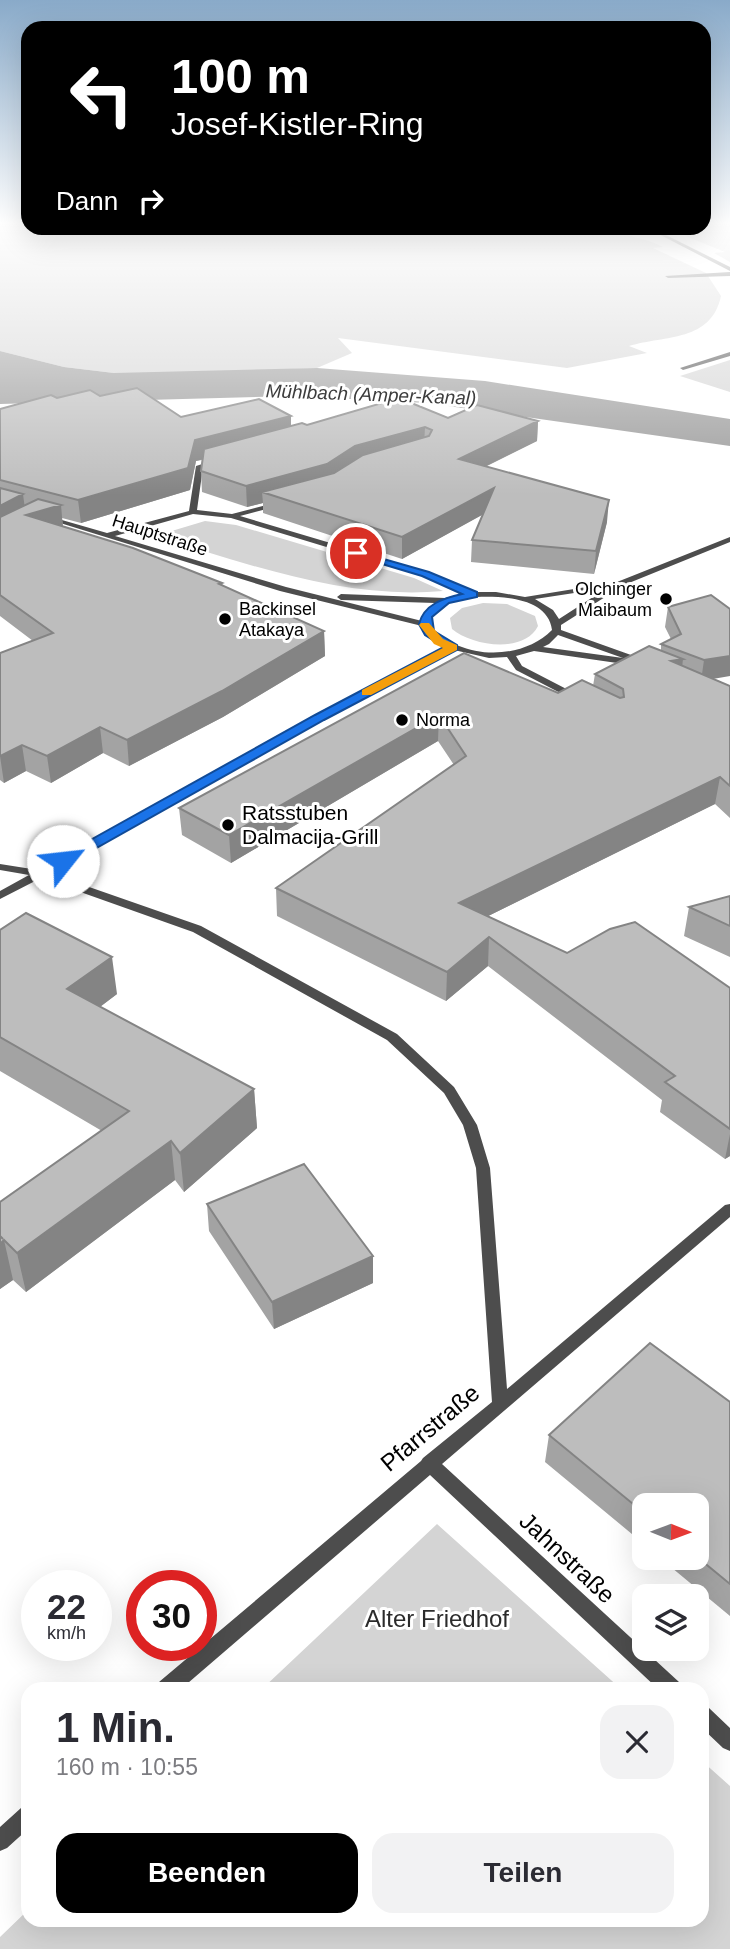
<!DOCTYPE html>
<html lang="de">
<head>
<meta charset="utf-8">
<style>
	:root { --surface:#fff; --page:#f2f2f3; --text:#2b2b33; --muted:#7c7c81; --accent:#000 }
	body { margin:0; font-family:Arial,sans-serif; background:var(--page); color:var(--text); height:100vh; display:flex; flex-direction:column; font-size:26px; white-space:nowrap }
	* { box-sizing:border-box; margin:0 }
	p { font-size:23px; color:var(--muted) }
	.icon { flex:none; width:38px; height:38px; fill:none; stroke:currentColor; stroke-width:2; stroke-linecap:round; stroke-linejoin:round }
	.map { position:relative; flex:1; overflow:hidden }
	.panel { position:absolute; left:21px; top:1682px; width:688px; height:245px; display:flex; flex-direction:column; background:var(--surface); border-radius:21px; box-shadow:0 7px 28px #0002 }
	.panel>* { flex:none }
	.top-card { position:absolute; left:21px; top:21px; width:690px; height:214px; border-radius:21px; box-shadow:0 7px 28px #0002; background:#000; color:#fff; overflow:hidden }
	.needle { width:46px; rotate:91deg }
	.buttons { position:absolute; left:632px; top:1493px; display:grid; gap:14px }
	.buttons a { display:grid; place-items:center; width:77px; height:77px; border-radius:14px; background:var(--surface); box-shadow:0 7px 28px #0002; font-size:35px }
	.speed { position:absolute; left:21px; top:1570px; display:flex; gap:14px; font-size:35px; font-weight:700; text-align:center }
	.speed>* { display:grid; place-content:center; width:91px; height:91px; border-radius:50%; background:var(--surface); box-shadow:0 7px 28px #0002; line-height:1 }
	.speed small { font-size:18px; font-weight:400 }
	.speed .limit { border:10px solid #d22; background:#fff; color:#111 }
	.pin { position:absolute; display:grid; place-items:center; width:60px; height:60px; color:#fff; margin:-30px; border:4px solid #fff; border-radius:50%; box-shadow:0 2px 7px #0007 }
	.me { position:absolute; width:77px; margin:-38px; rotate:61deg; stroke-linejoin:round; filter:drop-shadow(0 0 5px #0008) }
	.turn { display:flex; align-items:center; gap:24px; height:147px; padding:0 35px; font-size:32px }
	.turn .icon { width:91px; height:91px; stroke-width:2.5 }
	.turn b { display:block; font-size:49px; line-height:60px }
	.then { display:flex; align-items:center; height:66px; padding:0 35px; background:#0003; gap:14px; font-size:26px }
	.round { display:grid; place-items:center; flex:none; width:74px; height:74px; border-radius:21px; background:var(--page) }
	.overview { display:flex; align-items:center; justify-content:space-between; height:119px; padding:0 35px }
	h1 { font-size:42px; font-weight:600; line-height:52px }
	.button { display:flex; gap:14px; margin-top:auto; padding:14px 35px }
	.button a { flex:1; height:80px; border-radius:21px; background:var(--accent); color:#fff; font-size:28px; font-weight:600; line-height:80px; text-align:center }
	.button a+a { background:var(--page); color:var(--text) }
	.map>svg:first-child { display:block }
</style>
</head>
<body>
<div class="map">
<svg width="730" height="1949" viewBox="0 0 730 1949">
	<rect width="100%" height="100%" fill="#fff"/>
	<path fill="#d4d4d4" d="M0 222H28V228H607C626 237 644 237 663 247L653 248 706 273 721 296C711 342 666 335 629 346L647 353 567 368 338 338 352 353 317 368 170 374 114 373 64 367 0 351Z
		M704 222H730V262L714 253 725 252 666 228H704Z
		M730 360V392L680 376Z
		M205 521 236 525 414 578 443 591C345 600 248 564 155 536Z
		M483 603 507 604 535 616 538 626C524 654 472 646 452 629L450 618 462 608Z
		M437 1524 621 1689H262Z
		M702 1761 730 1786V1949H0V1937L28 1910V1920H702Z"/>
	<path fill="#9b9b9b" d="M0 351 64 367 114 373 317 368 485 381 730 419V446L427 403 294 396 0 404Z"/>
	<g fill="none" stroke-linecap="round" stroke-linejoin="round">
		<path fill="#4d4d4d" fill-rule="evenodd" d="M276 228H282L298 233 295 235Z
			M647 228H652L730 267V271Z
			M730 272V276L668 278 665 276Z
			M730 352V356L683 370 680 368Z
			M215 460H218V464L203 467 197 510 232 514 282 501V505L240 516 428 572 476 592H496L525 597 617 582 730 537V542L624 585 561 625V630L645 660V664L628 660 627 663 624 664 534 651 516 656 522 666 578 695V699H572L516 670 507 657 489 658 454 650 323 719 49 873 201 926 397 1034 454 1087 477 1125 490 1168 507 1389 725 1205 730 1204V1217L442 1464 679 1682 681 1689H658L430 1475 181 1689H157L159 1682 421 1461 423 1458 492 1402 476 1168 463 1125 444 1093 387 1040 193 932 41 878 0 899V891L29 875 0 870V864L38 870 317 715 446 647 432 639 422 626 280 591 44 518 48 516 107 533 189 511 196 466ZM193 514 231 518 422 576 464 593 445 598 341 594 337 597 341 600 435 603 425 613 422 621 286 587 115 536ZM607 588 559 619 553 610 535 599ZM477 597C504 596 548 598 552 630 520 662 458 660 429 624 438 603 457 599 477 597ZM558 635 623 658 543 647 549 644Z
			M702 1705 709 1708 730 1728V1751L723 1748 702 1728Z
			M28 1805V1829L7 1848 0 1851V1827L21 1808Z"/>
	</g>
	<path fill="#a3a3a3" d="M100 396 181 417 291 426 448 418 538 421 537 441 485 467 607 522 594 574 471 562 472 540 483 514 402 559 263 513V503L247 507 202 492 201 471 202 460 196 461 190 490 81 523 62 518 63 527 222 583 223 586 324 631 325 656 223 717 129 766 103 753 51 783 26 771 4 783 0 780V653L33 641 0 616V409L57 398Z
		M711 595 713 679 730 686V818L715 804 488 916 567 953 730 988V1156L725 1159 660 1112 662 1100 488 966 446 1001 277 916 276 888 454 765 438 741 231 863 182 835 179 808 464 653 558 693 593 686 595 674 661 651V644L671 639 665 627 668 607Z
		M730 896V957L684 936 689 907Z
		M0 930 117 994 100 1007 254 1089 257 1128 184 1192 175 1180 26 1292 13 1280 0 1289V1202L102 1131 0 1071Z
		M207 1204 373 1256V1283L274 1329 209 1231Z
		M730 1402V1616L660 1558H696V1505H644V1544L545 1462 549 1435Z"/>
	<path fill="#848484" d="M291 416V437L196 461 190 490 81 523 78 500 195 440Z
		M538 421 537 441 458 480 459 459Z
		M425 427 424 446 327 485 262 492 263 503 247 507 246 486 355 446Z
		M494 488 493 509 402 559V537Z
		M23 494 26 517 0 530V506Z
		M609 500 607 522 594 574 596 551Z
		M61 505 63 528 26 515Z
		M324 631 325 656 223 717 129 766 127 740Z
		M730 656V676L701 681 704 660Z
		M683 659 680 685 671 661Z
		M439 715 438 741 231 863 229 835Z
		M100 727 103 753 51 783 47 756Z
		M22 745 26 771 4 783 0 756Z
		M720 777 715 804 458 931 459 903Z
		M489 937 488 966 446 1001 447 972Z
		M112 957 117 994 73 1027 67 989Z
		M254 1089 257 1128 184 1192 180 1153Z
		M730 1134V1156L725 1159Z
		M171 1141 175 1180 26 1292 17 1253Z
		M4 1240 13 1280 0 1289V1244Z
		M373 1256V1283L274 1329 272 1302Z"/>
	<path fill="#bdbdbd" stroke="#848484" stroke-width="2" d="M137 388 181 417 259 399 291 416 195 440 188 468 78 500 0 480V409L51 395 57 398 90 390 100 396Z
		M399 398 448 418 477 405 538 421 459 459 609 500 596 551 472 540 494 488 402 537 262 492 334 473 363 455 429 436 432 430 425 427 355 446 327 464 246 486 201 471 204 449 302 423 307 425Z
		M0 488 23 494 0 506Z
		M38 499 61 505 26 515 133 548 222 583 219 584 324 631 222 691 127 740 100 727 47 756 22 745 0 756V653L53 633 0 595V517Z
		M711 595 730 609V656L704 660 661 644 681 634 668 607Z
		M649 646 683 659 671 661 730 686V786L720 777 459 903 567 953 610 929 635 922 730 988V1129L665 1082 675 1076 489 937 447 972 276 888 466 756 439 715 229 835 179 808 464 653 558 693 582 680 620 698 624 697 623 689 595 674Z
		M730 896V926L689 907Z
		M26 913 112 957 67 989 254 1089 180 1153 171 1141 17 1253 4 1240 0 1244V1236L3 1239 0 1236V1202L129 1111 0 1037V930Z
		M304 1164 373 1256 272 1302 207 1204Z
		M650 1343 730 1402V1584L696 1556V1505H644V1513L549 1435Z"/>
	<linearGradient id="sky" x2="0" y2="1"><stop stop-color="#89aac9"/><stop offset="0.45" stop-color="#fff"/><stop offset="1" stop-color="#fff" stop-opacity="0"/></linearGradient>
	<rect width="730" height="495" fill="url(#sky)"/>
	<path fill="#1a73e8" stroke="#114b97" stroke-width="2" d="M352 550 429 572 477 592V597L449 603 432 617 434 631 457 645V650L324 720 68 864H58V858L315 715 444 647 425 635 419 624C424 604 444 598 462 594L422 576 352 555Z"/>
	<path fill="#f59e0b" d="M421 623H429L443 639 457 645V650L371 695H362V690L443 648 434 644 419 625Z"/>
	<g fill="#000" stroke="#fff" stroke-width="2.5">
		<circle cx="666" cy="599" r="7"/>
		<circle cx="225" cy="619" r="7"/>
		<circle cx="402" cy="720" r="7"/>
		<circle cx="228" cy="825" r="7"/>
	</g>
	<g text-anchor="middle" stroke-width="6" stroke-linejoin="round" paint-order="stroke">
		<g font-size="18" fill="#000" stroke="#fff">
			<text transform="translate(160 535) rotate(18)" y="6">Hauptstraße</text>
		</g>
		<g font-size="18" fill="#000" stroke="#fff" text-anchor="start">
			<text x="652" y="595" text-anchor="end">Olchinger<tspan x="652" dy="21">Maibaum</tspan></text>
			<text x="239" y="615">Backinsel<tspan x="239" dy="21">Atakaya</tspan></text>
			<text x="416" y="726">Norma</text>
		</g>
		<g font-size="19" font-style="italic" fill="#3c3c3c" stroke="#fff">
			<text transform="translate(371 394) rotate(2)" y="7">Mühlbach (Amper-Kanal)</text>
		</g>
		<g font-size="21" fill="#000" stroke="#fff" text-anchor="start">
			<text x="242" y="820">Ratsstuben<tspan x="242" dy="24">Dalmacija-Grill</tspan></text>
		</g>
		<g font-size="24" fill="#000" stroke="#fff">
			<text transform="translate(430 1428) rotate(-40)" y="8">Pfarrstraße</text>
			<text transform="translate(567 1558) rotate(43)" y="8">Jahnstraße</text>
		</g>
		<g font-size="24" fill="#2b2b2b" stroke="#fff">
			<text x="437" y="1627">Alter Friedhof</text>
		</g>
	</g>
</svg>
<div class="buttons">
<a><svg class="needle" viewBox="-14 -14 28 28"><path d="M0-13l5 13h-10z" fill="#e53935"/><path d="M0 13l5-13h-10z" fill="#7c7c81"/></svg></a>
<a><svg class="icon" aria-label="layers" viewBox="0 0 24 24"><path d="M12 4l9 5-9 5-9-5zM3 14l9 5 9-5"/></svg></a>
</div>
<div class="speed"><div>22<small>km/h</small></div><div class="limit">30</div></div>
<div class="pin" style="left:356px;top:553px;background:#d93025"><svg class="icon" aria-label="arrive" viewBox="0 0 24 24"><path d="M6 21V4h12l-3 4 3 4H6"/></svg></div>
<svg class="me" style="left:63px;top:861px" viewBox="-20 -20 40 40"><circle r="19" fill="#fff"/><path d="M0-13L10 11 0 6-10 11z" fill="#1a73e8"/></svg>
<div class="top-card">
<div class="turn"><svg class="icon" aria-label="left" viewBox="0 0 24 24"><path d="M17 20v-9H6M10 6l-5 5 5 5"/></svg><div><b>100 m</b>Josef-Kistler-Ring</div></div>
<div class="then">Dann<svg class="icon" aria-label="right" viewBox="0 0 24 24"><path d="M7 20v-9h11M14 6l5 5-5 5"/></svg></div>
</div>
<section class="panel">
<div class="overview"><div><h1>1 Min.</h1><p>160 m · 10:55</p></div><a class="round"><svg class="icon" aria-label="close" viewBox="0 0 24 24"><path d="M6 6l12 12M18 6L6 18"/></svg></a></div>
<div class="button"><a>Beenden</a><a>Teilen</a></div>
</section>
</div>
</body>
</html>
